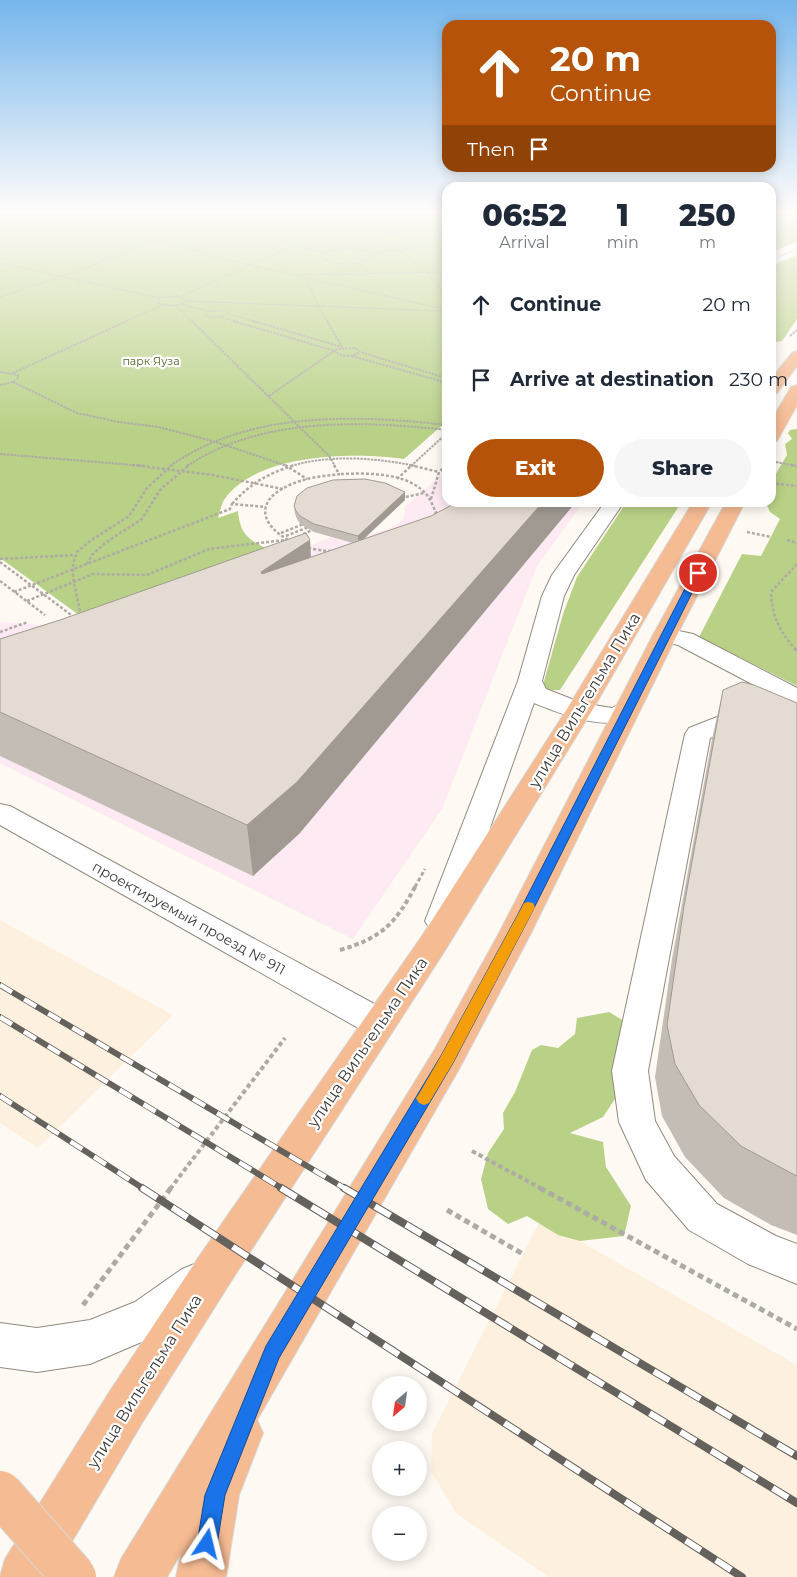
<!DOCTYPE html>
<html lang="en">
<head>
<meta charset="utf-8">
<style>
	:root { --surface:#fff; --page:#f6f6f7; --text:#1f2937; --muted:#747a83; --accent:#b45309 }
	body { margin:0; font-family:Montserrat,sans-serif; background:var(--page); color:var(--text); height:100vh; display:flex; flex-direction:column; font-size:19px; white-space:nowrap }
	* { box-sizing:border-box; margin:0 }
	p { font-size:16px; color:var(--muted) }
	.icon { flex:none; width:28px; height:28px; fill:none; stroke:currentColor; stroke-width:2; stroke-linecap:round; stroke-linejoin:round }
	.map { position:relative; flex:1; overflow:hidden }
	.drawer { position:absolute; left:442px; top:182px; width:334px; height:325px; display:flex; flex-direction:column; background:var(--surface); border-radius:15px; box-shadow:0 2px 12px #0003 }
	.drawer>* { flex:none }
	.top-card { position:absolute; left:442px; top:20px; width:334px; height:152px; border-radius:15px; box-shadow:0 2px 12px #0003; background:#b45309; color:#fff; overflow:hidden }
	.needle { width:32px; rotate:209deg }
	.tools { position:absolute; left:372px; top:1376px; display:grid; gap:10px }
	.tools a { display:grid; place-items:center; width:55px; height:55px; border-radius:50%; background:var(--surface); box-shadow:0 2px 12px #0003; font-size:25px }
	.pin { position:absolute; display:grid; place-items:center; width:42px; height:42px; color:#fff; margin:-21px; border:2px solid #fff; border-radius:50%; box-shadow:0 1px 5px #0007 }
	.me { position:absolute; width:55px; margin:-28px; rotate:10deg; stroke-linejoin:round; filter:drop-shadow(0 0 4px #0008) }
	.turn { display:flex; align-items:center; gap:18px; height:105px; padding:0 25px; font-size:22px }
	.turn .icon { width:65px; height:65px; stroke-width:2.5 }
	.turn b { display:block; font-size:35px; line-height:42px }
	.then { display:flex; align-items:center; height:48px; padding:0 25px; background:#0003; gap:10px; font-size:19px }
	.eta { display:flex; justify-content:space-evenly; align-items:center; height:85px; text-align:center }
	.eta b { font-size:30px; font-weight:800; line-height:35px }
	.button { display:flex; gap:10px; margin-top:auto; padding:10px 25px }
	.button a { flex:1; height:58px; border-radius:30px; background:var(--accent); color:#fff; font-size:20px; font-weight:800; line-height:58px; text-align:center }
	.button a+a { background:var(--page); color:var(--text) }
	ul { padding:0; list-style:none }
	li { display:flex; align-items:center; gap:15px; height:75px; padding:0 25px }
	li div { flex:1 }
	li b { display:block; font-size:19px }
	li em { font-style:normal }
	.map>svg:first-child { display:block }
</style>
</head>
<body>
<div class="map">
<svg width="797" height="1577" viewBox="0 0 797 1577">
	<rect width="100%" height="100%" fill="#fff9f3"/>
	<path fill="#feeaf3" d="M447 470 448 502 583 503 537 566 442 809 353 939 0 763V622L95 629 334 536 368 535 386 530 399 523 404 518 405 507Z"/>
	<path fill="#fef0df" d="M0 920 173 1015 38 1148 0 1123Z
		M541 1219 797 1365V1577H549L457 1514 431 1472 432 1433Z"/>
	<path fill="#b9d187" d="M0 210H447V421L404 459C354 452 256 453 224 500 221 505 220 512 218 518L238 511C240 534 248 539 267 549L79 615 0 558Z
		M771 210 797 215V242L771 252Z
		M797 255V319L782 341 771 343V266Z
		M797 429V686L699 637 742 554 761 556 780 519 770 512 766 503 771 502V482L787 455 785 444 792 439 788 433 790 430Z
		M626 503H681L560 690C553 691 548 690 543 685L563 614 577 577Z
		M609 1012 629 1024 615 1099 603 1117 570 1133 603 1142 606 1167 631 1206 624 1236 580 1241 558 1235 527 1216 508 1224 488 1209 481 1179 488 1153 504 1129 503 1113 515 1092 532 1050 541 1045 558 1048 575 1034 577 1018Z"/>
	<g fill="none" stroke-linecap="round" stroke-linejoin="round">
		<g stroke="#928a80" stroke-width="2">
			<path id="minor" d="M605 502H624L574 575 564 596 542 681 546 689 582 703 612 708C621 703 625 701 636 704L640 709C619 738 561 714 534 703L457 921 452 929 441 932 430 929 425 921 518 681 542 596 552 575Z
				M665 628 693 634 797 688V705H794L710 738 648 1071 655 1121 674 1156 717 1204 776 1236 797 1244V1284L748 1264 689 1230 646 1180 619 1122 612 1071 685 734 689 728 773 695 678 645 657 640 653 635 657 630Z
				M0 804 10 806 391 1013 396 1023 391 1033 379 1037 367 1033 0 825Z
				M197 1263 212 1269 218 1283 212 1297 165 1332 90 1364 37 1372 0 1367V1323L37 1328 90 1320 135 1302 182 1269Z"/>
		</g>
		<g stroke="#d8d8d7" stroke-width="2">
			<path id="major" d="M797 351V366L777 393 771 395V379L792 353Z
				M797 385V405L777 441 771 442V421L791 387Z
				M693 502H712L593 709 444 952 228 1286 142 1423 51 1577H0L5 1559 110 1391 198 1258 422 936 567 709Z
				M726 502H745L677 635 530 935 459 1069 257 1420 263 1433 239 1495 226 1577H176L181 1553 167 1577H114L121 1559 435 1049 498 935 653 635Z"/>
		</g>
		<path stroke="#aeaaa4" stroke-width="1" stroke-dasharray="2 1" stroke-linecap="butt" d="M10 210 97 224 224 259 448 310
			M58 210 53 212 54 214 72 217 89 213 80 210
			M287 210 279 222 282 244 324 252
			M294 210 343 222
			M371 210 343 223C388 238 422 261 448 300
			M371 210H386
			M85 215 155 220
			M771 226 797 230
			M371 231 448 238
			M0 235 61 215
			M137 235 155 220 200 210
			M435 238 430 243 432 246 448 250
			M274 243 282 244
			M771 243 797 240
			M347 248 368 252 372 256C358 267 337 266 321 258L322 253Z
			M370 253 432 246
			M771 260 797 249
			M0 263 160 298
			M357 263 371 274
			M296 275 448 272
			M307 279 318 306 328 322
			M176 296 188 299C180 307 170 306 160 304L158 300 160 298Z
			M182 296 343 223
			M0 297 91 266 227 210
			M187 301 442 311
			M182 304 208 311H225L228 314 257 322
			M175 305 193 322
			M208 311 205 315 213 318 228 314
			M219 317 238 322
			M124 322 163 305"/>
		<path stroke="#aeaaa4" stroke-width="2" stroke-dasharray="2.5 1" stroke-linecap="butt" d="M192 321 329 456 335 466
			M233 321 335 351C342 358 352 357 360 352
			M253 321 342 347
			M327 321 342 347
			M790 336 797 330
			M352 356 437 380
			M0 372 18 375V378L13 382 0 385
			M13 373 127 321
			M437 380 448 384
			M13 382 77 413 118 422 159 427 216 442 287 466
			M269 396 337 349 355 348 360 352 443 377
			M0 454 145 466
			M776 462 797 466
			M170 466C250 410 356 415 448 425
			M187 466C263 416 362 421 448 430
			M291 466C331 454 376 458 416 466
			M411 466 448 432
			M446 466 448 464"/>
		<path stroke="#aeaaa4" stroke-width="2.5" stroke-dasharray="3 2" stroke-linecap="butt" d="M132 465 213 475 283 489
			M285 465 307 479
			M334 465 339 474
			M410 465 439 472
			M791 465 797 466
			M341 474C367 473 408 472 427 495 431 500 433 507 436 512 434 518 431 525 427 529 397 552 320 560 288 540 256 521 258 498 292 484 308 477 325 476 341 474Z
			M397 479 412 465
			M771 483 797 486
			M401 498 424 493
			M431 499 439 472 447 465
			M232 504C252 482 267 474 295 465
			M747 532 771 537
			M281 533 306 523
			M303 534 315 529
			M286 536 311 526
			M787 540 797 543
			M0 559 75 555
			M0 562 74 617
			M87 564 92 555 105 543 142 519 160 490 189 465
			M0 581 45 615
			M14 592 230 509 232 504 266 507
			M27 601 93 574 147 575 209 549 285 540
			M81 616 73 578V563L77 552 90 541 129 516 147 488 172 465
			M0 632 28 622
			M796 650C780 632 772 617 771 592L797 564"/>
		<path stroke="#aeaaa4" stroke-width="3" stroke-dasharray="4 2.5" stroke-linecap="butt" d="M795 649 797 651
			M415 887 425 869"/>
		<path stroke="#aeaaa4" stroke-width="4" stroke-dasharray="4.5 3" stroke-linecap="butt" d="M340 950C382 938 396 923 416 885
			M472 1151 542 1189
			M170 1189 285 1038"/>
		<path stroke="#aeaaa4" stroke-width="5" stroke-dasharray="6 4" stroke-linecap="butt" d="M540 1188 797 1329
			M447 1210 523 1254
			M83 1305 171 1188"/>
		<use href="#minor" fill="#fff" fill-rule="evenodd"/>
		<use href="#major" fill="#f5bb93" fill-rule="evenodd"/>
		<g stroke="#65615d" stroke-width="6">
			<path id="rail-far1" d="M0 985 346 1189
				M0 1017 283 1189
				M0 1096 144 1189"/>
		</g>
		<g stroke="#65615d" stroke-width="8">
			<path id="rail" d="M142 1188 742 1577
				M281 1188 797 1503
				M344 1188 797 1456"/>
		</g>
		<use href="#rail-far1" stroke="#fff" stroke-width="4.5" stroke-dasharray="14" stroke-linecap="butt"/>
		<use href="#rail" stroke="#fff" stroke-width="6" stroke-dasharray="18" stroke-linecap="butt"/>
		<g stroke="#d8d8d7" stroke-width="46" stroke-linecap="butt">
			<path id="major-bridge" d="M0 1493 74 1577"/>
		</g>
		<use href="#major-bridge" stroke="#f5bb93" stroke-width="44"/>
	</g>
	<path fill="#c4bdb5" d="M405 500 363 540 300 833 253 876 0 756V639L310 540 311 558 353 543 314 532 300 524 297 519 295 514 294 506Z
		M723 690 797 703V1235L771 1225 724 1198 685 1157 662 1116 655 1077 672 959 712 739Z"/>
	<path fill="#a09a93" d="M405 492V500L358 544V536Z
		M543 502H576L300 833 253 876 247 825Z
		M310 540 312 585 265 619 261 572Z"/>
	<path fill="#e4dcd2" stroke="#a09a93" d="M365 479 385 483 405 492 358 536 314 524 300 516 296 511 294 506 297 496 307 488 333 480Z
		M453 502H543L297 782 247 825 0 712V639L60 620 306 533 310 540 261 572 262 574 431 516 450 506Z
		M742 682 754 685 797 703V1176L791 1173 741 1146 699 1105 675 1064 667 1025 684 906 723 690Z"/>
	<linearGradient id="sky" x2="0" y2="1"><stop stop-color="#75b6ec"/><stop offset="0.49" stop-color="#fffcfa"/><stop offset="1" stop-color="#fffcfa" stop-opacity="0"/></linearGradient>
	<rect width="797" height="431" fill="url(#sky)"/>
	<path fill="#1a73e8" stroke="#114b97" d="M698 570 702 573 529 918 453 1063 279 1358 225 1495 217 1544 214 1552 207 1554 200 1552 197 1544 205 1495 266 1346 442 1054 516 918 693 573Z"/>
	<path fill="#f59e0b" d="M528 902 533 903 535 907 453 1063 429 1103 424 1105 419 1103 416 1098 419 1094 442 1054 522 907 524 903Z"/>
	<g text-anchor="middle" stroke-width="4.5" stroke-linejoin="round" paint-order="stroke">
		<g font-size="11" fill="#4f6024" stroke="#fff">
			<text x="151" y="365">парк Яуза</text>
		</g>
		<g font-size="14" fill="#3e3b37" stroke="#fff">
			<text transform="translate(189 918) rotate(29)" y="5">проектируемый проезд № 911</text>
		</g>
		<g font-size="16" fill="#3e3b37" stroke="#fff">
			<text transform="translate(584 700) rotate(-59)" y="6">улица Вильгельма Пика</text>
			<text transform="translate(367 1042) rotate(-56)" y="6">улица Вильгельма Пика</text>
			<text transform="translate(144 1381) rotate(-58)" y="6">улица Вильгельма Пика</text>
		</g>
	</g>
</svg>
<div class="tools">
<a><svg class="needle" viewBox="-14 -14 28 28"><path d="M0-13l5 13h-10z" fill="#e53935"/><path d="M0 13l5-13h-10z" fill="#747a83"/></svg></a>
<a>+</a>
<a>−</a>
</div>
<div class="pin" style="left:698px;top:573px;background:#d93025"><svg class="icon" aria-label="arrive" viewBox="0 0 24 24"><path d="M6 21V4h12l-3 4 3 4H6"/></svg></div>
<svg class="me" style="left:207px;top:1544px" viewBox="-20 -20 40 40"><path d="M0-17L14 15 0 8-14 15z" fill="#1a73e8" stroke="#fff" stroke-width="4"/></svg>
<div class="top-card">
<div class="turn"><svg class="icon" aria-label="ahead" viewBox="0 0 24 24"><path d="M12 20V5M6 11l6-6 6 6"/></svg><div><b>20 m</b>Continue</div></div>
<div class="then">Then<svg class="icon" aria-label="arrive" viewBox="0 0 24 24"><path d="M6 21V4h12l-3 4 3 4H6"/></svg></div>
</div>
<section class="drawer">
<div class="eta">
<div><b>06:52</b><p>Arrival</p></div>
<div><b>1</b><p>min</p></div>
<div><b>250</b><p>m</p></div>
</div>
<ul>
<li><svg class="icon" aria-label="ahead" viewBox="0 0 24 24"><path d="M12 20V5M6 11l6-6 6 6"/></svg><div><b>Continue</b></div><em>20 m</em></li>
<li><svg class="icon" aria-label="arrive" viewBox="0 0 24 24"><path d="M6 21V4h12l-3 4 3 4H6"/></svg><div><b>Arrive at destination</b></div><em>230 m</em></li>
</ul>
<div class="button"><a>Exit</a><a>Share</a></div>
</section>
</div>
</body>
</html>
